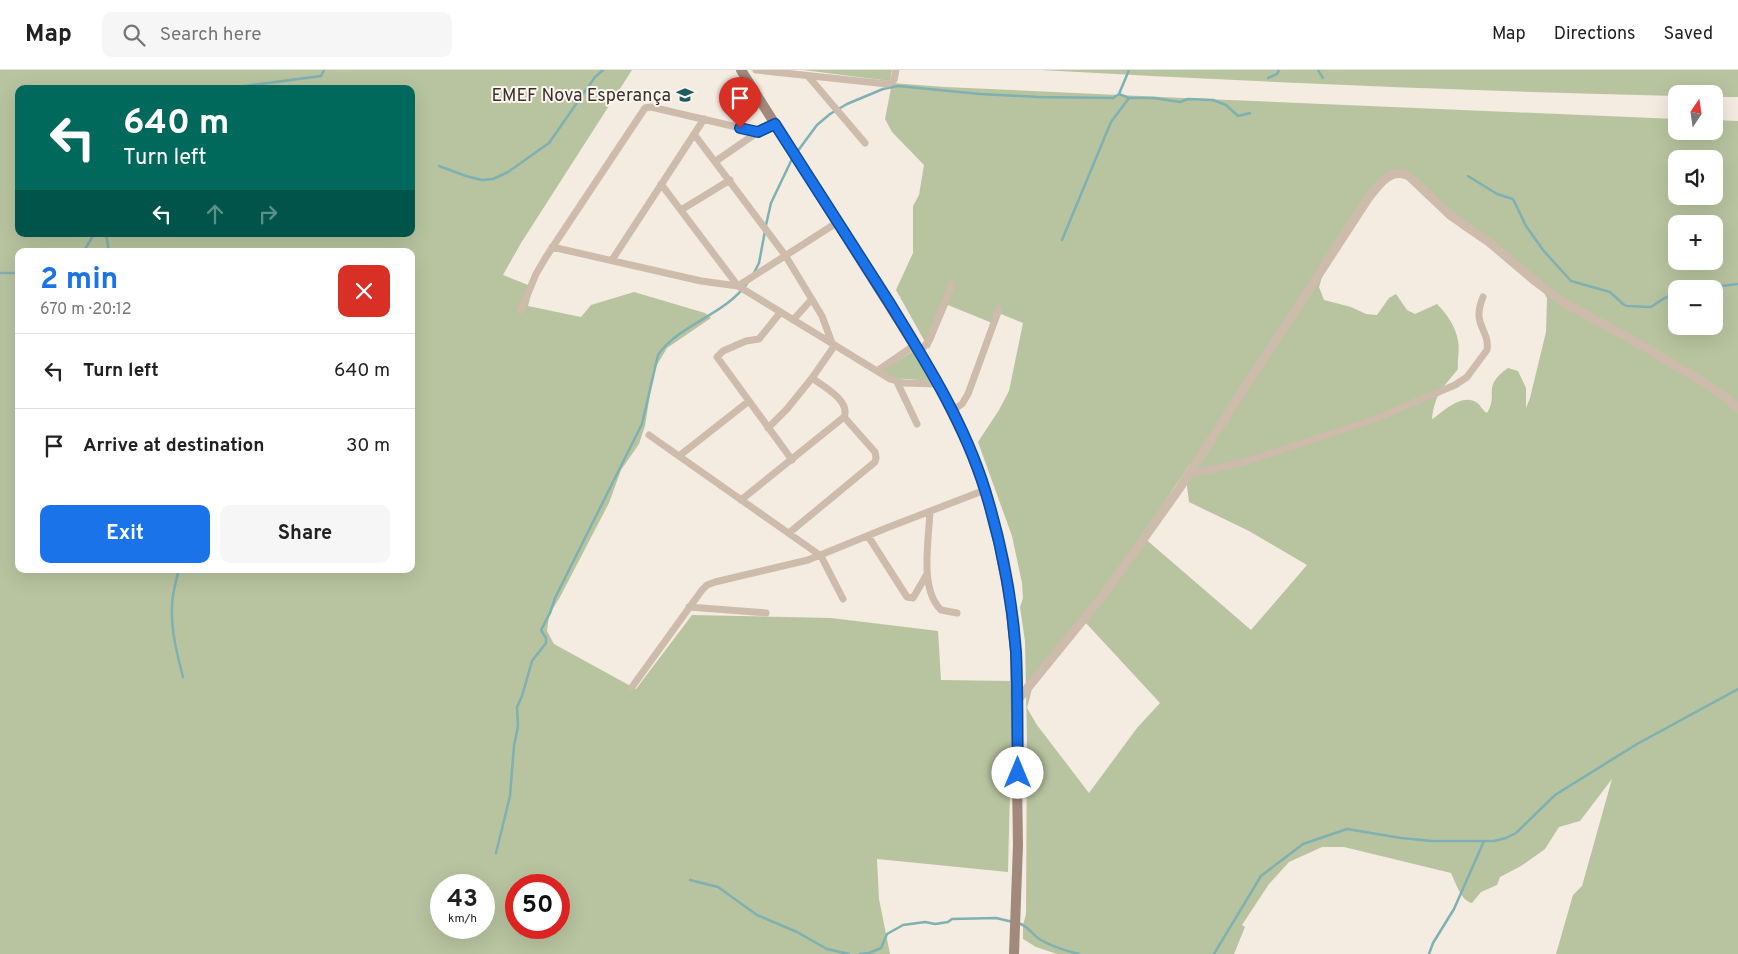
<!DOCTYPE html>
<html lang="en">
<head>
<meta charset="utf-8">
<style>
	:root { --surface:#fff; --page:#f6f6f6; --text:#222; --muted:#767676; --line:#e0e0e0; --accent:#1a73e8 }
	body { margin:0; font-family:Overpass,sans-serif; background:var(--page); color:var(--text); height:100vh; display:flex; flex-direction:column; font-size:19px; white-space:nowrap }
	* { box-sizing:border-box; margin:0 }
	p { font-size:16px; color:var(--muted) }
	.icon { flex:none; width:28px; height:28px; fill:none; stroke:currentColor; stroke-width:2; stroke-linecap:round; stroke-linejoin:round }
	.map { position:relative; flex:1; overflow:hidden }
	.drawer { position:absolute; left:15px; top:178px; width:400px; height:325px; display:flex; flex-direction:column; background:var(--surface); border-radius:10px; box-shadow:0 5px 20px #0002 }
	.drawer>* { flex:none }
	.banner { position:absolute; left:15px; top:15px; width:400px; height:152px; border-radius:10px; box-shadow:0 5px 20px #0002; background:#00695c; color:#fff; overflow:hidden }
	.needle { width:32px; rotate:13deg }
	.tools { position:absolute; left:1668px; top:15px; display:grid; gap:10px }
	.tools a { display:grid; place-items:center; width:55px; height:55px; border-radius:10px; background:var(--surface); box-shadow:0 5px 20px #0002; font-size:25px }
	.speed { position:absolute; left:430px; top:804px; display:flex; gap:10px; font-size:25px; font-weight:700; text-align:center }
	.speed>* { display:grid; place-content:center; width:65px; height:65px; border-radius:50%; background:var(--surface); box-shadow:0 5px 20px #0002; line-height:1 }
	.speed small { font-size:12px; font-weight:400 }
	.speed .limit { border:8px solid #d22; background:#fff; color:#111 }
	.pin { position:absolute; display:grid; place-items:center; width:42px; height:42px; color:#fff; margin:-51px -21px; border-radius:50% 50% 50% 0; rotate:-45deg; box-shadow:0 0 5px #0007 }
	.pin .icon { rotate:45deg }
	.me { position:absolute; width:55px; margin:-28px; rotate:0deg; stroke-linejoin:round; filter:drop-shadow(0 0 4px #0008) }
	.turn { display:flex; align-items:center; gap:18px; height:105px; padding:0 25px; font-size:22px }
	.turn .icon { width:65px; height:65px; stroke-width:2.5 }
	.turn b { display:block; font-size:35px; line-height:42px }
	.lanes { display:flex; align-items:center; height:48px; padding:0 25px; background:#0003; justify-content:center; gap:25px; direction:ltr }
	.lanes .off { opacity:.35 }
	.round { display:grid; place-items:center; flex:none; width:52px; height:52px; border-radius:10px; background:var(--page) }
	.summary { display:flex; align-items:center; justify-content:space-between; height:85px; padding:0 25px }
	h1 { font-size:30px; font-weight:700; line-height:38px; color:var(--accent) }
	.primary-button { display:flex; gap:10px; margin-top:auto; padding:10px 25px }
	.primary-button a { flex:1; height:58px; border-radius:10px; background:var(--accent); color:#fff; font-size:20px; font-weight:700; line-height:58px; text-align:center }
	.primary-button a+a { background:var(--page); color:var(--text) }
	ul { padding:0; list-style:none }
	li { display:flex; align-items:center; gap:15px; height:75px; padding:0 25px; border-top:1px solid var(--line) }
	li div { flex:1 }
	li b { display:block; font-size:19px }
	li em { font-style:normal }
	header { display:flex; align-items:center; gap:30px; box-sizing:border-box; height:70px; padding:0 25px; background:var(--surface); border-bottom:1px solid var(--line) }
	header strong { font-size:24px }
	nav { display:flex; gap:28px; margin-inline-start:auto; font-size:18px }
	.search { width:350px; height:45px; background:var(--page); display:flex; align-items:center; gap:12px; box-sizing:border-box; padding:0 18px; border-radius:10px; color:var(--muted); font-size:19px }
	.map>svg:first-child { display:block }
</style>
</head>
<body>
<header>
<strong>Map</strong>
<div class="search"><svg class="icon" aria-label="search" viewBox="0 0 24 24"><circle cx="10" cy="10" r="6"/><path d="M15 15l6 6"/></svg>Search here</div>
<nav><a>Map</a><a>Directions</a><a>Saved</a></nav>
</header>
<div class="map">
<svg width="1738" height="884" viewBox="0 0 1738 884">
	<rect width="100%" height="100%" fill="#f4ebe1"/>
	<path fill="#b8c4a0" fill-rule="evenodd" d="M0 0H632L521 173 503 205 533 217 528 236 581 247 591 235 634 222 705 243 711 248 667 278 654 300 645 356 639 374 621 400 609 433 560 527 549 545 547 561 554 574 636 619 692 545 831 548 938 561 941 610 1010 611 1012 636 1008 802 877 789 879 829 890 884H0ZM19 19H411V164H19ZM19 181H411V499H19ZM441 815H484V858H441ZM516 815H559V858H516Z
		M803 0H892L890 11Z
		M1041 0H1738V27H1714V24H1676V26C1464 21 1253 12 1041 0Z
		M892 13 945 17 1205 29 1676 49V61H1714V50L1738 51V884H1556L1573 825 1582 816 1612 709 1580 751 1559 757 1545 779 1521 796 1500 807 1497 815 1481 822 1472 833C1461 831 1456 813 1451 803L1344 777H1322L1289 792 1269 814 1242 855 1245 857 1234 884H1057L1036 877 1023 869V855L1026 844 1027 670 1025 571 1020 537 1023 528 1022 513 1012 466 978 372 999 340 1009 321 1023 253 1001 244 992 253 948 235 929 279 896 220 913 183V136L919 125 924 95 892 62 885 49ZM1676 89H1714V126H1676ZM1403 100 1462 159 1493 179 1540 216 1547 228 1546 262 1530 328 1526 338V318L1518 301 1508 298C1481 317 1499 324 1487 343 1482 340 1480 334 1476 332 1461 323 1443 342 1432 349 1435 323 1443 318 1458 299 1457 290 1460 280 1458 271 1456 257 1447 244 1437 234L1415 244 1407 240 1396 224 1389 228 1377 245 1366 244 1351 237 1324 230 1319 217 1327 191 1381 116ZM1676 154H1714V191H1676ZM1676 219H1714V256H1676ZM1190 394 1186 408 1189 432 1249 461 1307 495 1251 560 1142 466ZM1085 552 1160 633 1137 658 1089 723 1037 655 1027 638 1034 611Z
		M915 280 934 311 891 308 881 301Z"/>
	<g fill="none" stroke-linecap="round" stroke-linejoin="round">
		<path stroke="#7fb0b2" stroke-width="2.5" d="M1318 0 1323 8
			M1268 8 1277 4 1279 0
			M233 19 238 17 321 6 324 0
			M1119 24 1129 28H1154L1180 32 1188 29 1213 30 1226 35 1238 46 1250 43
			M797 82 817 55 830 44 847 34 883 19 898 16 980 24 1038 27 1113 28 1119 24 1129 0
			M439 96 466 106 482 110 493 109 508 102 549 73 595 7 603 0
			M1468 106 1497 124 1513 129 1526 156 1543 180 1571 211 1610 222 1623 234 1627 236 1651 237 1663 229 1676 223
			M766 155 771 133 792 89
			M106 164 109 181
			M1062 170 1111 52 1129 28
			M84 181 94 164
			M0 203H19
			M754 203 759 193 765 161
			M1695 219 1738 214
			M179 499C176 511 172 524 172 537 171 561 177 584 183 607
			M496 783 510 726 514 676 518 656 517 637 522 626 532 591 546 573V568L541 560 550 543 555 528 642 354 658 285C679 254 726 245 748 212
			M690 810 718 817 757 845 797 862 827 879 849 884
			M1018 853C1029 856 1032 865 1041 870 1053 877 1066 881 1079 884
			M860 884 869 883 881 878 887 864 903 855 925 852 935 854 948 852 952 849 996 848 1013 852
			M1214 884 1261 806 1303 774 1347 759 1401 768 1432 771H1494L1506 768 1516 763 1555 725 1637 674 1738 619
			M1429 884 1433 873 1454 839 1484 771"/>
		<path stroke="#cdbbac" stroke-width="7" d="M756 0 887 14 894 10 896 0
			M808 6 865 73
			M694 64 785 185 822 246 832 273
			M716 91 758 62 775 54
			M661 114 738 216 890 309 904 313 938 314
			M681 140 730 110
			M552 177 701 211 738 216 838 152
			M612 190 704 49
			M521 240 536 204 546 187 645 38 651 37 758 62
			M780 243 759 269 746 271 723 281 717 287 792 390
			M793 250 812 229
			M920 282 930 269 952 214
			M877 301 915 275
			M897 312 917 354
			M952 341 962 334 968 324 999 239
			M768 358 787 339 812 308
			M649 365 821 486 843 529
			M679 386 749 331
			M1187 405 1244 392 1373 350 1455 315 1467 307 1487 280C1490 259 1471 256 1483 227
			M741 430 844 347
			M930 441C929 469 919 519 941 540L957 543
			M789 463 875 392 876 388 875 382 844 347C851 331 823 316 812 308L835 275
			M868 466 907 527 913 528 927 504
			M689 537 766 543
			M632 617 702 520 707 515 715 512 808 490 889 457 985 420"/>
		<path stroke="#cdbbac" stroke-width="9" d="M1017 631 1105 523 1179 419 1369 127C1380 114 1390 97 1409 106L1450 145 1489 172 1535 211 1563 232 1643 276 1701 311 1728 329 1738 339"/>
		<path stroke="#a18a7d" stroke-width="10" d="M741 0 935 308 967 373 985 420 999 475 1010 533 1015 580 1018 775 1014 884"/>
	</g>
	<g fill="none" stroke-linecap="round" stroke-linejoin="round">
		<g stroke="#114b97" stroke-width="12">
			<path id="route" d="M740 58 758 62 775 54C813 113 851 172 889 232 926 292 964 352 985 420 1001 472 1012 528 1016 582 1018 623 1017 663 1018 703"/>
		</g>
		<use href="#route" stroke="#1a73e8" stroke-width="9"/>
	</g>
	<defs>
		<g id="school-bare" transform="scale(1.35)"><path d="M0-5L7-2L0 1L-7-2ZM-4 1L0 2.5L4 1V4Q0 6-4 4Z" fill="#1f5a5e" stroke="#fbf5ee" stroke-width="2.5" paint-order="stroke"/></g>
	</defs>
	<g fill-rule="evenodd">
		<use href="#school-bare" x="685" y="25"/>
	</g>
	<g text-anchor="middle" stroke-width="4" stroke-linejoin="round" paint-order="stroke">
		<g font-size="18" fill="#3b302b" stroke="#fbf5ee" text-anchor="end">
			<text x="671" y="31">EMEF Nova Esperança</text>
		</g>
	</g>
</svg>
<div class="tools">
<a><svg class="needle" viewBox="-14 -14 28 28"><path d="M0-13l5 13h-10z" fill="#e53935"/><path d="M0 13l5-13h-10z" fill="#767676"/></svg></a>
<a><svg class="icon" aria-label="sound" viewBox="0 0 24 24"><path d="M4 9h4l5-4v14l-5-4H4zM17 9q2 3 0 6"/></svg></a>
<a>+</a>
<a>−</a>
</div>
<div class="speed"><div>43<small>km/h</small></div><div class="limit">50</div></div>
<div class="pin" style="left:740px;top:58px;background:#d93025"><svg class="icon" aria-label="arrive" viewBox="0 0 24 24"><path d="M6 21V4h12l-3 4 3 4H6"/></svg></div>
<svg class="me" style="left:1018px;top:703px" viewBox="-20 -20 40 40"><circle r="19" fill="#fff"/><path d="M0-13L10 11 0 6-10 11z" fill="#1a73e8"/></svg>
<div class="banner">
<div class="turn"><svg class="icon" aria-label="left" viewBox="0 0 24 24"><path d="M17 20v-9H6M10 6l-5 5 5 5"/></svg><div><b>640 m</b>Turn left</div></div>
<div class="lanes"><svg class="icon" aria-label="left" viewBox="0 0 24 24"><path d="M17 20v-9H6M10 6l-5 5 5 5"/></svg><svg class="icon off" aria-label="ahead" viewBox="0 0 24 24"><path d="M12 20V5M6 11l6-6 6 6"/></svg><svg class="icon off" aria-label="right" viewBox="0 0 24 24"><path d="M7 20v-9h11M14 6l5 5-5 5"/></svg></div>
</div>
<section class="drawer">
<div class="summary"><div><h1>2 min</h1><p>670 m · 20:12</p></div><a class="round" style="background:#d93025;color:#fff"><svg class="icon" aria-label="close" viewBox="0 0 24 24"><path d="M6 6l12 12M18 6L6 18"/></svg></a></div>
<ul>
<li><svg class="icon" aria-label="left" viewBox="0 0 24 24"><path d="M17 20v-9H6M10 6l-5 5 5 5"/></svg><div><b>Turn left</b></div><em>640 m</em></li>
<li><svg class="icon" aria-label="arrive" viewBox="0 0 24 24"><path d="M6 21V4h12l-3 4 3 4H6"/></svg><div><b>Arrive at destination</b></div><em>30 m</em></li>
</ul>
<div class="primary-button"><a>Exit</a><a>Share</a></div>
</section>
</div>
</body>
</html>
